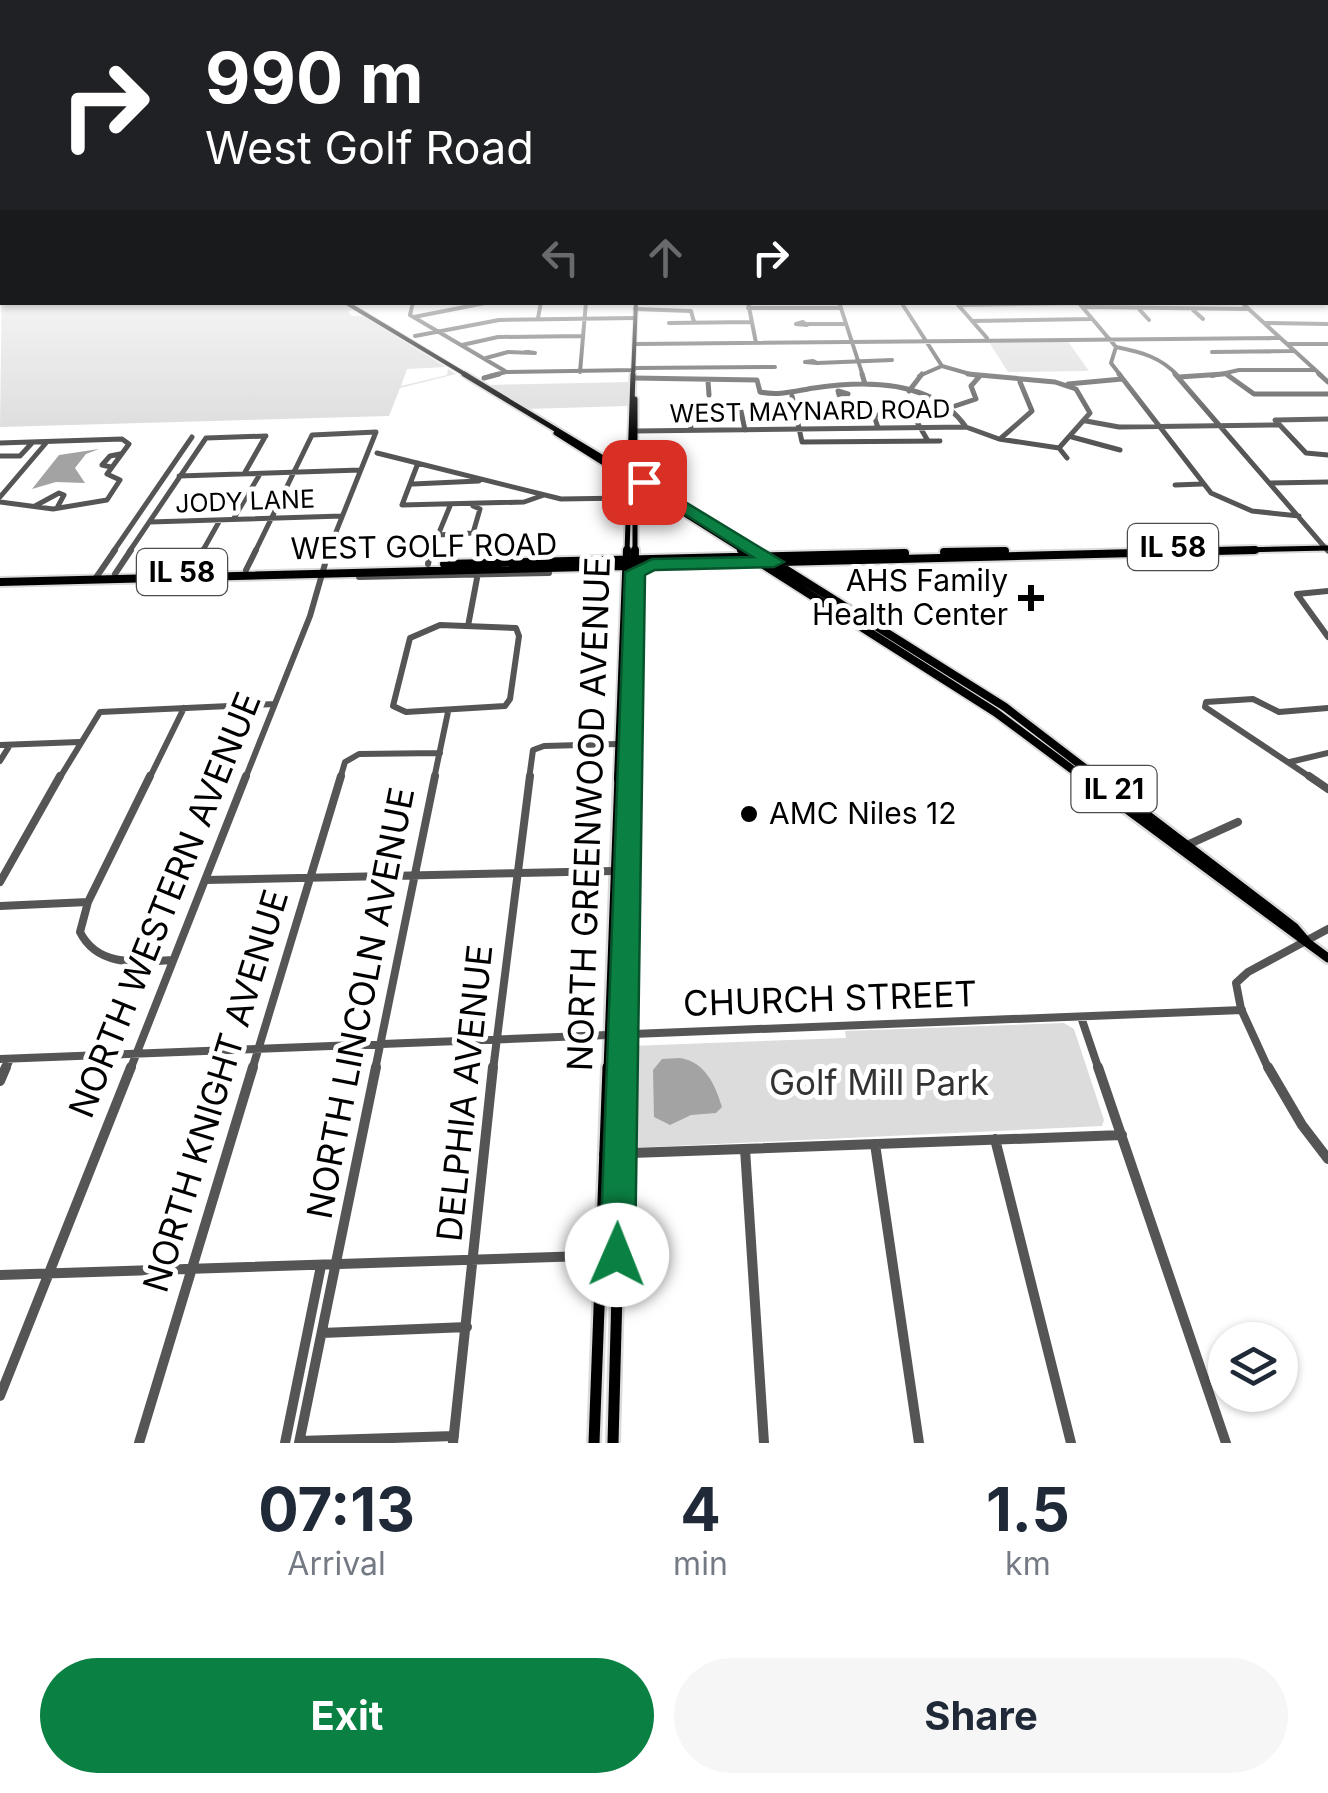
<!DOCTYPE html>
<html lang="en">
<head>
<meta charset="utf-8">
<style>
	:root { --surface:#fff; --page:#f6f6f7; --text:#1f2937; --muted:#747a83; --accent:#0b8043 }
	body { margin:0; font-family:Inter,sans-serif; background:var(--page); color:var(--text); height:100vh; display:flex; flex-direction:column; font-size:38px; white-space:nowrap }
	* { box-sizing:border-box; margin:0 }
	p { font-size:32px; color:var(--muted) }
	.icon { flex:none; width:55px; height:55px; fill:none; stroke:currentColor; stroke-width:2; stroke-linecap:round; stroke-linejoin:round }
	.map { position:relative; height:1443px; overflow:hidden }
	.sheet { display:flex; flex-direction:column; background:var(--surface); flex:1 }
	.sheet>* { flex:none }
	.guide { position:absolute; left:0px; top:0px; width:1330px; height:305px; box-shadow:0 2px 8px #0004; background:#202124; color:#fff; overflow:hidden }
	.controls { position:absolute; left:1208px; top:1322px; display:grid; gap:20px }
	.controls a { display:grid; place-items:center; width:90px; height:90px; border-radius:50%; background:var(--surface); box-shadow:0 2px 8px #0004; font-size:50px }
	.pin { position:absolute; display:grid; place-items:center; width:85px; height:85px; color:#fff; margin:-42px; border-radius:20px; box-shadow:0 5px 15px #0006 }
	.me { position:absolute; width:110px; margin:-55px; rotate:1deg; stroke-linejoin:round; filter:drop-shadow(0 0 8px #0008) }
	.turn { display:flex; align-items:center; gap:35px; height:210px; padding:0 40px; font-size:45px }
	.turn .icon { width:130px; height:130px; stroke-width:2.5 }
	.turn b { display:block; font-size:70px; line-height:85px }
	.lanes { display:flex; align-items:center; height:95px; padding:0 40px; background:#0003; justify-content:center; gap:50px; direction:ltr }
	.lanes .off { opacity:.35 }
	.eta { display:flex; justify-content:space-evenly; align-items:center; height:170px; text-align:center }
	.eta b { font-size:60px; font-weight:700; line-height:70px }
	.primary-button { display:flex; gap:20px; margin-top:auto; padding:20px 40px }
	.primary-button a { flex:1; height:115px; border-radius:60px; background:var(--accent); color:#fff; font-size:40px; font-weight:700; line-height:115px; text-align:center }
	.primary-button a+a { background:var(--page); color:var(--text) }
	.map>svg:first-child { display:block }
</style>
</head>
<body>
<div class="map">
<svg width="1328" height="1443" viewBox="0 0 1328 1443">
	<rect width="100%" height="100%" fill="#fff"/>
	<path fill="#dcdcdc" d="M2 274V302L342 303 352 309 348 312 352 316H363L446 367 407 369 401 386 447 375 448 369 456 374 400 388 389 416 0 427Z
		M1067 340 1089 371 1008 372 989 342Z
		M631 382 628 406 525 409 487 385Z
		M1064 1023 1074 1029 1104 1120 1102 1126 631 1148 628 1145 630 1046 846 1038 845 1031Z"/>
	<path fill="#a3a3a3" d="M99 449 86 454 75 468 85 483 56 482 32 489 59 455Z
		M680 1058C705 1062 715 1084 722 1107L716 1113 691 1115 670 1125 654 1117 653 1070 662 1059Z"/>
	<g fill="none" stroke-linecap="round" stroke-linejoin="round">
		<g stroke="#dbdbdb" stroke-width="6">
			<path id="major-far4" d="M345 302 468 376
				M633 376 636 302"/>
		</g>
		<g stroke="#dbdbdb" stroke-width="9">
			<path id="major-far3" d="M464 374 759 552
				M635 399V552
				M556 433 745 552
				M627 552 633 374
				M944 552 1005 551
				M1158 552 1328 548"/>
		</g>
		<g stroke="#dbdbdb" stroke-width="12">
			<path id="major-far2" d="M741 550 751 556
				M755 550 765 556
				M944 552 1005 551
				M444 564 905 553
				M762 564 995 712 1085 779
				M777 564 1005 707 1099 779
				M0 582 1255 550
				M618 779 627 550
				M630 779 635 550"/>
		</g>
		<g stroke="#dbdbdb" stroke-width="14">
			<path id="major-far1" d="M1082 776 1328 958
				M1096 776 1294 927 1306 941
				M608 1070 619 776
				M623 1070 630 776"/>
		</g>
		<g stroke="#dbdbdb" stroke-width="16">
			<path id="major" d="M594 1443 608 1067
				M613 1443 623 1067"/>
		</g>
		<path stroke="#555" stroke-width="4" d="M413 302 410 315 505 371
			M748 302 756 343
			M839 302 863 376
			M901 302 942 366 977 376
			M1078 302 1116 347 1111 363 1121 376
			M1241 302 1322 376
			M958 305 1079 303
			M959 306 987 338
			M1084 307 1248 309
			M748 308H841
			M635 309 691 311 694 322
			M1139 309 1149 320
			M1193 310 1203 319
			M414 317 490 302
			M538 318 541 302
			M972 321 1091 319
			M803 322 807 325 796 324Z
			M669 323 751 322
			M1264 323 1328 324
			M807 324H846
			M415 336 499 320 635 318
			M636 344 1280 338
			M1287 344H1328
			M462 345 498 337 583 336
			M1116 347C1141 352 1161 357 1178 376
			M1212 352 1293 351
			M486 358 508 352 535 353 526 352
			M813 361 817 363 805 362Z
			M817 363 892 360
			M634 368 775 367
			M580 372 586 302
			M1226 374 1229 376
			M490 376 506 372 634 370
			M919 376 942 366
			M1212 376 1239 370H1315"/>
		<path stroke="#555" stroke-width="5" d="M862 374 865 384
			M968 374 1055 382 1076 389 1090 413 1059 448
			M1119 374 1211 493 1252 511 1299 516
			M1175 374 1328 551
			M1226 374 1254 394H1328
			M1319 374 1328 382
			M1179 377 1223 374
			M484 378 499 374
			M634 378 757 380 760 392C779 396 795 391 814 388 867 380 933 380 966 427
			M708 381 709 395
			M1068 384 1122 379
			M838 391 848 394 839 395Z
			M909 391 922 374
			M792 396 802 442 940 441
			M955 406 976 399 971 386 979 377
			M741 411 745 430
			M690 412 691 430
			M1328 419 1275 420 1306 453 1328 455
			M1086 421 1119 427 1279 425
			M878 428 874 415H913L928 441
			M636 431 966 427 999 439 1059 448
			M1072 437 1120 450
			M1000 439 1032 411 1020 382
			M0 443 122 439 129 444 107 474 120 480 107 500 53 509 0 502
			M1059 448 1067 458
			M377 453 561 499 627 498
			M0 456H20L32 443
			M418 463 402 505 524 502 544 495
			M111 467 102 465 110 456 120 454
			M244 474 265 437
			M179 476 360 470
			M1270 483 1328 482
			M413 484 479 481
			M1175 485 1202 484
			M0 497 46 443
			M35 506 59 493 64 495 58 506
			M234 518 260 474
			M150 522 342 516
			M438 535 473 533 480 509 473 506
			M113 552 192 437
			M129 552 206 438 266 436
			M202 552 220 520
			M255 552 312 435 376 432 328 552
			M431 552 450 506"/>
		<path stroke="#555" stroke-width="6" d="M428 564 431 550
			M246 570 256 550
			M115 574 131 550
			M188 576 203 550
			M359 577 549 573
			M95 579 115 550
			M1328 591 1297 594 1328 637
			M440 625 516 628 519 636 510 699 505 706 406 712 393 706 410 638Z
			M468 626 478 573
			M0 745 79 742
			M0 761 10 745
			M1290 762 1328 753
			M59 779 100 712 274 704
			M149 779 184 708
			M245 779 310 616 329 550
			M340 779 345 762 359 754 440 753
			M434 779 448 712
			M529 779 533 750 544 746 618 744
			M1313 779 1205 707 1206 702 1253 699 1279 712 1328 708"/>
		<path stroke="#555" stroke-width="8" d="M150 776 88 902 80 932C98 968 139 962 173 960
			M1309 776 1328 789
			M1185 846 1238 822
			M205 880 614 871
			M0 882 60 776
			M0 906 88 902
			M1081 1017 1099 1070
			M0 1059 1242 1010
			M5 1070 10 1059
			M130 1070 246 776
			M252 1070 341 776
			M375 1070 435 776
			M493 1070 530 776
			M1269 1070 1241 1009 1236 983 1248 972 1328 929"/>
		<path stroke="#555" stroke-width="10" d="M1098 1067 1226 1443
			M1268 1067 1302 1125 1328 1159
			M0 1081 6 1067
			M995 1139 1071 1443
			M875 1144 919 1443
			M745 1149 764 1443
			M604 1154 1122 1135
			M0 1275 617 1255
			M322 1333 467 1327
			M0 1396 131 1067
			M300 1441 454 1436
			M139 1443 253 1067
			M285 1443 321 1266
			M299 1443 376 1067
			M453 1443 493 1067"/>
		<use href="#major-far4" stroke="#000" stroke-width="4"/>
		<use href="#major-far3" stroke="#000" stroke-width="5"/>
		<use href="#major-far2" stroke="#000" stroke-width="8"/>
		<use href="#major-far1" stroke="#000" stroke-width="9"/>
		<use href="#major" stroke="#000" stroke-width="11"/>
	</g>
	<linearGradient id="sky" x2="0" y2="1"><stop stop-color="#8cadcc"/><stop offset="0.54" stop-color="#fff"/><stop offset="1" stop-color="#fff" stop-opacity="0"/></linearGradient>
	<rect width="1328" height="440" fill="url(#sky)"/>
	<path fill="#0b8043" stroke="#07532c" stroke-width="2.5" d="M644 477 784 562 774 567 655 570 645 575 635 1255 630 1267 617 1272 605 1267 600 1255 625 572 652 559 753 557 638 485V478Z"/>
	<g fill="#000" stroke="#fff" stroke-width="4">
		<path d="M1026 583h10v10h10v10h-10v10h-10v-10h-10v-10h10z"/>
		<circle cx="749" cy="814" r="10"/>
	</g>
	<g text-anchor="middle" stroke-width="10" stroke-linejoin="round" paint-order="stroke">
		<g font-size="25" fill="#000" stroke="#fff">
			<text transform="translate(810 411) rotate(-1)" y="9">WEST MAYNARD ROAD</text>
			<text transform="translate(245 501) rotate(-2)" y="9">JODY LANE</text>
		</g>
		<g fill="#fff" stroke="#4c4c4c" stroke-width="2.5">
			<rect x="1128" y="524" width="90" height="46" rx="8"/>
			<rect x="137" y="549" width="90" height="46" rx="8"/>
			<rect x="1071.5" y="766" width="85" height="46" rx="8"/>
		</g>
		<g font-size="28" font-weight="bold" fill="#000">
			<text x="1173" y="557">IL 58</text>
			<text x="182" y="582">IL 58</text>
			<text x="1114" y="799">IL 21</text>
		</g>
		<g font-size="30" fill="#000" stroke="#fff">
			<text transform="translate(424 547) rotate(-1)" y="10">WEST GOLF ROAD</text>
		</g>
		<g font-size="30" fill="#000" stroke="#fff" text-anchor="end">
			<text x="1008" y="591">AHS Family<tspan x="1008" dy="34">Health Center</tspan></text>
			<text x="769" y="824" text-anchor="start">AMC Niles 12</text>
		</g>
		<g font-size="35" fill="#000" stroke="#fff">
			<text transform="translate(589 814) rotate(-88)" y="12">NORTH GREENWOOD AVENUE</text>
			<text transform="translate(165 905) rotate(-68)" y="12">NORTH WESTERN AVENUE</text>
			<text transform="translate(830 999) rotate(-2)" y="12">CHURCH STREET</text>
			<text transform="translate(361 1003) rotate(-79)" y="12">NORTH LINCOLN AVENUE</text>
			<text transform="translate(216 1091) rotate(-73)" y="12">NORTH KNIGHT AVENUE</text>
			<text transform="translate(465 1093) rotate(-84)" y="12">DELPHIA AVENUE</text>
		</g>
		<g font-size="35" fill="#333" stroke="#fff">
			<text x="879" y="1095">Golf Mill Park</text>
		</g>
	</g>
</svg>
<div class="controls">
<a><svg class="icon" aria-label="layers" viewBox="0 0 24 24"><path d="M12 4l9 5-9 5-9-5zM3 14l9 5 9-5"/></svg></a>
</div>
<div class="pin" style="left:644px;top:482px;background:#d93025"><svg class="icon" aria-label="arrive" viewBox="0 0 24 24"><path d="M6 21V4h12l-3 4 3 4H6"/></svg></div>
<svg class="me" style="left:617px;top:1255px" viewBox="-20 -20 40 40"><circle r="19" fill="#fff"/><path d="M0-13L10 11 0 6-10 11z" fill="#0b8043"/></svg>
<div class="guide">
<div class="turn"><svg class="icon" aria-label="right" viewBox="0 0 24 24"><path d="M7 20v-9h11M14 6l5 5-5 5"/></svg><div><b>990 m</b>West Golf Road</div></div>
<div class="lanes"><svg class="icon off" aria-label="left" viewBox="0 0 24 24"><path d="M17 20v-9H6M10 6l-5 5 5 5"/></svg><svg class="icon off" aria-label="ahead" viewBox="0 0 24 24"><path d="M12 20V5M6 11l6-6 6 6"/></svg><svg class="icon" aria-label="right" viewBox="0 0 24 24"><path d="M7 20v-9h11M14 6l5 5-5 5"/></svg></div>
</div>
</div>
<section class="sheet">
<div class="eta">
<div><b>07:13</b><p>Arrival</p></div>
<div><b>4</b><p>min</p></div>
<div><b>1.5</b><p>km</p></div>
</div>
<div class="primary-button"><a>Exit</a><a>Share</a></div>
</section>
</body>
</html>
